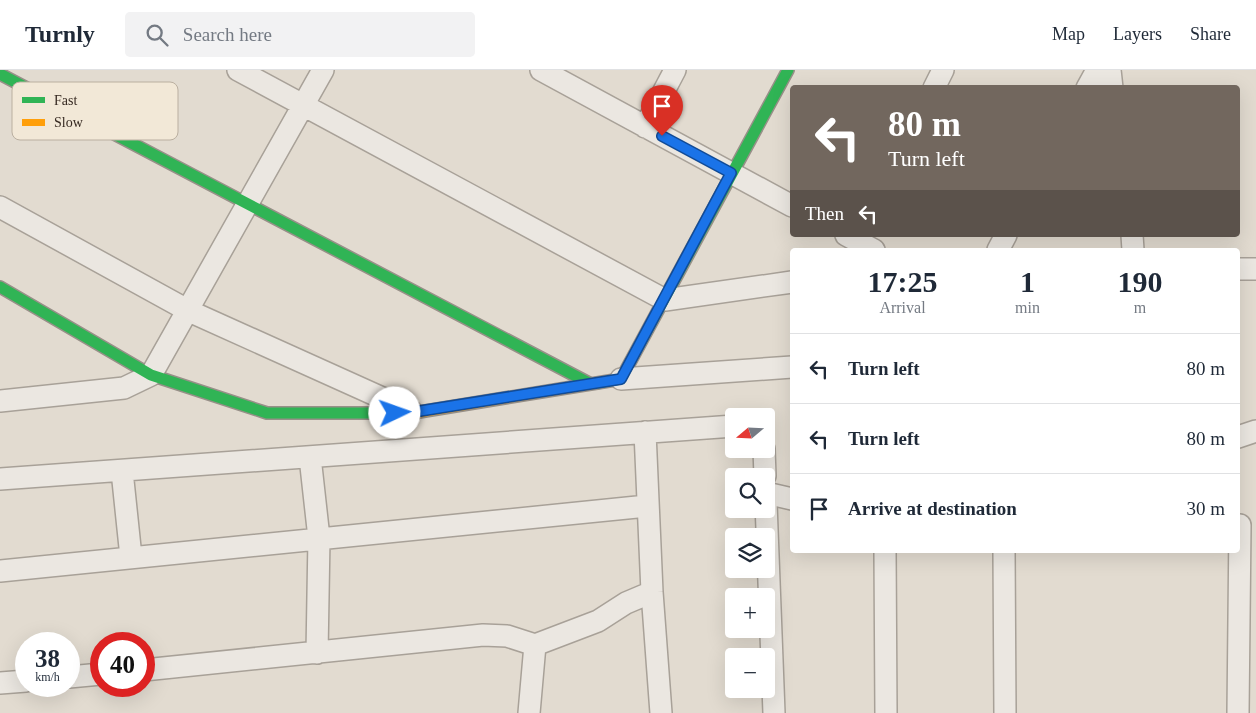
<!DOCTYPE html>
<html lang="en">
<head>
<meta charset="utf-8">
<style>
	:root { --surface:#fff; --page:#f2f2f3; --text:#1f2937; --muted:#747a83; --line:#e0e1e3 }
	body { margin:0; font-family:Georgia,serif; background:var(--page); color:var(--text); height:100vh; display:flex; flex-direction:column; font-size:19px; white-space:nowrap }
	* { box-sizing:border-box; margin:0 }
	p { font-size:16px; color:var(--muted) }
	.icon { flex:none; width:28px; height:28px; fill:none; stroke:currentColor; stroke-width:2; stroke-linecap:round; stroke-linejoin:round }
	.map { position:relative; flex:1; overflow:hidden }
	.details { position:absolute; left:790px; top:178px; width:450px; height:305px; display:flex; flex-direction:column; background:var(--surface); border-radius:5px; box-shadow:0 5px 20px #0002 }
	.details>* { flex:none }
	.banner { position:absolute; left:790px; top:15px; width:450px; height:152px; border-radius:5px; box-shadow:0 5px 20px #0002; background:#72675e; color:#fff; overflow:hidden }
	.needle { width:32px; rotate:251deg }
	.fabs { position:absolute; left:725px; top:338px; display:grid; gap:10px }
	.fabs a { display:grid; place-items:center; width:50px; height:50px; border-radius:5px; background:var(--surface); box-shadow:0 5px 20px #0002; font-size:25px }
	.speed { position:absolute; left:15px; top:562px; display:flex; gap:10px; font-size:25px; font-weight:700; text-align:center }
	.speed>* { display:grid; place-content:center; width:65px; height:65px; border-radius:50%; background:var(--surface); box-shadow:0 5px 20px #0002; line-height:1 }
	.speed small { font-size:12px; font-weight:400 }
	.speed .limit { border:8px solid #d22; background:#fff; color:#111 }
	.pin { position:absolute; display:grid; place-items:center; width:42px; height:42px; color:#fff; margin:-51px -21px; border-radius:50% 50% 50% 0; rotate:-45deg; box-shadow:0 0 5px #0007 }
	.pin .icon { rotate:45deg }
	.me { position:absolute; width:55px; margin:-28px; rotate:87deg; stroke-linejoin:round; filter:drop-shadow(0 0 4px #0008) }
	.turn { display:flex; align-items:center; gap:18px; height:105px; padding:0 15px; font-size:22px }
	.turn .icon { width:65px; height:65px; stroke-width:2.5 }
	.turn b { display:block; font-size:35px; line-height:42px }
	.then { display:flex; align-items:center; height:48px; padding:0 15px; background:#0003; gap:10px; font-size:19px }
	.eta { display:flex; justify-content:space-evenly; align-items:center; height:85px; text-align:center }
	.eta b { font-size:30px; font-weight:700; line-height:35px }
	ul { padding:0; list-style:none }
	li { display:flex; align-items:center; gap:15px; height:70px; padding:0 15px; border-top:1px solid var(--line) }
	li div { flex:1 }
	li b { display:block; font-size:19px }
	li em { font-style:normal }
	header { display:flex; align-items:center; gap:30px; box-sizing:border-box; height:70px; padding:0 25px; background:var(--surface); border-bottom:1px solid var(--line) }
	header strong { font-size:24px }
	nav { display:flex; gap:28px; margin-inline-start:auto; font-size:18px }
	.search { width:350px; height:45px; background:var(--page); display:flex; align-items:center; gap:12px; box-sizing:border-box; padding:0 18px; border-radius:5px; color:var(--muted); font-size:19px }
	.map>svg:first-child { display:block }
</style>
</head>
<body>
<header>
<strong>Turnly</strong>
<div class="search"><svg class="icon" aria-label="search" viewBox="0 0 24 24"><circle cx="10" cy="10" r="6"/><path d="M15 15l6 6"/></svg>Search here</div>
<nav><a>Map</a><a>Layers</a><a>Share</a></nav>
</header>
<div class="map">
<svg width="1256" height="643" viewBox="0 0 1256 643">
	<rect width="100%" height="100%" fill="#e2dbd0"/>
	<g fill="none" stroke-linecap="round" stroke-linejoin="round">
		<g stroke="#a8a198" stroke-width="24">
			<path id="street" d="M238 0 665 230 792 212
				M541 0 792 136
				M1110 0 1112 18
				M934 18 943 0
				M1087 18 1097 0
				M645 57 675 0
				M0 137 189 241 411 341
				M846 165 874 180
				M1132 165 1133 180
				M998 180 1006 165
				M1238 199H1256
				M621 309 792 297
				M0 331 124 318 151 305 323 0
				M645 362 652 522 661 643
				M1238 367 1256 361
				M764 379 765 406
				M310 387 319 468 317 583
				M122 401 131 487
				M0 409 734 356
				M766 423 792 429
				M766 433 774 643
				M885 480 886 643
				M1004 480 1005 643
				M0 501 647 436
				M144 600 483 565 507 566 535 575 598 551 626 533 652 522
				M69 607 101 604
				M0 613 26 611
				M529 643 535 575
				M1238 643 1240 455"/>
		</g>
		<g stroke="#979088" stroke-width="14">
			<path id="fast" d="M0 4 589 313
				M0 217 151 305 267 343H385
				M597 313 621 309 788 0"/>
		</g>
		<g stroke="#979088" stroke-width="14">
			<path id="slow" d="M385 343H413L597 313"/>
		</g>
		<use href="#street" stroke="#ebe7e1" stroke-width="21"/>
		<use href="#fast" stroke="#30b455" stroke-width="11"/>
		<use href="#slow" stroke="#ff9f0a" stroke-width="11"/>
	</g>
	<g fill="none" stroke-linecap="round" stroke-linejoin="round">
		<g stroke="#114b97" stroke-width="12">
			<path id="route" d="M395 343 414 342 621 309 731 103 662 66"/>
		</g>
		<use href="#route" stroke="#1a73e8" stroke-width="9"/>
	</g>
	<rect x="12" y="12" width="166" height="58" rx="8" fill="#f2e8d7" stroke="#baafa0" stroke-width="1"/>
	<rect x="22" y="27" width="23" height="6" fill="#30b455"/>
	<rect x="22" y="49" width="23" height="7" fill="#ff9f0a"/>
	<g font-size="14" fill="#362921">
		<text x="54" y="35">Fast</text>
		<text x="54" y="57">Slow</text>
	</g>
</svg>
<div class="fabs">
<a><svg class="needle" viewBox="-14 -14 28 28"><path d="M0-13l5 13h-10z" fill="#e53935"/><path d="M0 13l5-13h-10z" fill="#747a83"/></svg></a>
<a><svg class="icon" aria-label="search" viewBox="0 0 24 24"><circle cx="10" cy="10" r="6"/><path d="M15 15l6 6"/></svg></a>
<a><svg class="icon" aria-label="layers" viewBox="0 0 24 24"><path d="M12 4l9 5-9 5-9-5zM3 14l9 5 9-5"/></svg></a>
<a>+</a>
<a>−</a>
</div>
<div class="speed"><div>38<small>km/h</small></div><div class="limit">40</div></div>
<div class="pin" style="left:662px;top:66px;background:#d93025"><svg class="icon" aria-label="arrive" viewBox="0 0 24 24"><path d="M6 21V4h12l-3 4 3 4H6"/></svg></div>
<svg class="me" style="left:395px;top:343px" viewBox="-20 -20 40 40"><circle r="19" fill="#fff"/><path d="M0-13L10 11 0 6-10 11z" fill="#1a73e8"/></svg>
<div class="banner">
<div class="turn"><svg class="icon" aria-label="left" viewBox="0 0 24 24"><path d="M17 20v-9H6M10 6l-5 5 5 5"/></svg><div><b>80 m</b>Turn left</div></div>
<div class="then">Then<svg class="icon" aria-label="left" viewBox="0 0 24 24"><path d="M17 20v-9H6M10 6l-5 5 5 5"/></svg></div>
</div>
<section class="details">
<div class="eta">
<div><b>17:25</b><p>Arrival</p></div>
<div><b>1</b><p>min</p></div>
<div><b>190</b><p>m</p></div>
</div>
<ul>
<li><svg class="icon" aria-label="left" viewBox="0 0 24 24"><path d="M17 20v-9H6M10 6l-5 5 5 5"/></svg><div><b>Turn left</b></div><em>80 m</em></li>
<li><svg class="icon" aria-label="left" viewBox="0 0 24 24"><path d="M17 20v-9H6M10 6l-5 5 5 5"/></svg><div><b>Turn left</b></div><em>80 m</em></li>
<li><svg class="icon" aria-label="arrive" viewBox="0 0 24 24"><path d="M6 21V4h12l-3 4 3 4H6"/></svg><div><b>Arrive at destination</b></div><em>30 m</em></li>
</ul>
</section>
</div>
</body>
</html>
